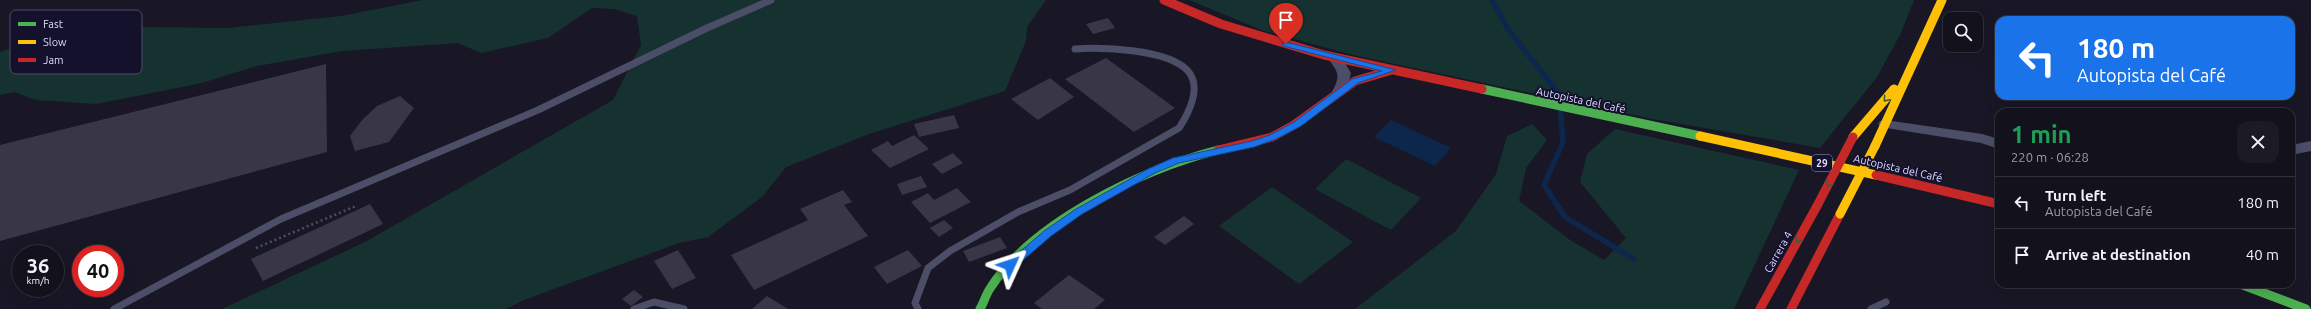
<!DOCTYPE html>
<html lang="en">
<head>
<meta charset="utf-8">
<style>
	:root { --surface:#13111c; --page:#1c1a25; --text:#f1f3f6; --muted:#9d9da3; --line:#32313b }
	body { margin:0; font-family:Ubuntu,sans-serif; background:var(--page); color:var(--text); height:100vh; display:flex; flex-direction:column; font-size:15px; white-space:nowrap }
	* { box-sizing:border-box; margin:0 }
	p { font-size:13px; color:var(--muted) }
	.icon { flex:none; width:22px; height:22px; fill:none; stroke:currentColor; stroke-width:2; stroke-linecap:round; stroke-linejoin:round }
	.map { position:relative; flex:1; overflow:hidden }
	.side { position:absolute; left:1995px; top:108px; width:300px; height:180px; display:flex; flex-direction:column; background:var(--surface); border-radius:12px; box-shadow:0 4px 16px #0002,0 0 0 1px var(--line) }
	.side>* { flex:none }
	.banner { position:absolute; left:1995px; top:16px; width:300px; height:84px; border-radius:12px; box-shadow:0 4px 16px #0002,0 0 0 1px var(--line); background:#1a73e8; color:#fff; overflow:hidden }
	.controls { position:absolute; left:1943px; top:12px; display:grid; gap:8px }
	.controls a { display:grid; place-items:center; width:40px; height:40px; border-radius:8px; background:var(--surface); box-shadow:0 4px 16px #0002,0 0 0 1px var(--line); font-size:20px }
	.speed { position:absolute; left:12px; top:245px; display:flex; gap:8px; font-size:20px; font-weight:700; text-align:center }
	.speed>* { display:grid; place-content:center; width:52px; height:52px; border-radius:50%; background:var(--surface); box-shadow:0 4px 16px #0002,0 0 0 1px var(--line); line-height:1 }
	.speed small { font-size:10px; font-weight:400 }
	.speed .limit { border:6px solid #d22; background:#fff; color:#111 }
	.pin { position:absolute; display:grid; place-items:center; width:34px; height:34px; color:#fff; margin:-41px -17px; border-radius:50% 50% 50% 0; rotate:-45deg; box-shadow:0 0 4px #0007 }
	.pin .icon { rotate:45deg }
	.me { position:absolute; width:44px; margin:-22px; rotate:48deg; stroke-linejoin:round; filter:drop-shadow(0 0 3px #0008) }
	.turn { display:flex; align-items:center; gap:14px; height:84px; padding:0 16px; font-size:18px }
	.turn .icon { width:52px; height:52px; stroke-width:2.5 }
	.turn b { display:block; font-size:28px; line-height:34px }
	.round { display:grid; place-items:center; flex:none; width:42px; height:42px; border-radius:12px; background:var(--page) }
	.overview { display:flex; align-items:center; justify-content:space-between; height:68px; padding:0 16px }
	h1 { font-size:24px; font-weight:700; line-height:30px; color:#1e9e55 }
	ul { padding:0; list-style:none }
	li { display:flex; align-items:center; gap:12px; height:52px; padding:0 16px; border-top:1px solid var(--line) }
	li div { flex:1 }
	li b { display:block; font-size:15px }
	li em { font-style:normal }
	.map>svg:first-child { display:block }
</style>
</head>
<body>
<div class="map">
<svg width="2311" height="309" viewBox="0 0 2311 309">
	<rect width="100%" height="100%" fill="#191726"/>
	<path fill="#153231" d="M423 0H1046L1027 27 1026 41 1005 91 869 134 786 167 762 197 708 237 679 243 524 300 506 309H222L365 242 613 100 641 45 637 16 614 9 592 8 548 38 481 53 458 43 342 51 257 66 202 83 96 104 36 100 14 92 0 95V52L37 40 64 34 135 27 228 28 341 16Z
		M1189 0H1914L1900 35 1877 77 1820 148 1653 119 1353 55 1264 31Z
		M1532 124 1547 140 1526 168 1519 201 1570 240 1604 260 1626 238 1580 182 1587 154 1615 129 1799 170 1734 309H1355L1456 231 1496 174 1507 136Z
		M1346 159 1421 198 1391 230 1315 189Z
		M1272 187 1353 242 1299 284 1219 226Z"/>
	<path fill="#0d274c" d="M1391 120 1451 148 1435 166 1374 137Z"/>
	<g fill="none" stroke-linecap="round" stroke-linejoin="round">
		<path stroke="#0d274c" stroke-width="5.5" d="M1492 0 1508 29 1559 94 1563 142 1544 185 1565 217 1634 259"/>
	</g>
	<path fill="#383647" d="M1108 18 1115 28 1093 34 1086 24Z
		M1106 58 1175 108 1134 132 1065 79Z
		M326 64 327 152 0 241V145Z
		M1050 78 1074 97 1038 120 1011 99Z
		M400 96 414 108 389 142 355 151 350 136 362 120 377 106Z
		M954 115 959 128 919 137 914 124Z
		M914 135 929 149 890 168 871 150 888 141 892 146Z
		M953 153 963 163 942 174 932 164Z
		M921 176 927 187 902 195 897 184Z
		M957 188 971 202 930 223 911 202 928 193 934 200Z
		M843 190 852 202 844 205 868 236 754 290 731 255 808 220 800 209Z
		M370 204 383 224 263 281 251 259Z
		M1184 216 1194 224 1165 245 1154 237Z
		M944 220 953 228 939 237 930 228Z
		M1000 237 1007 248 969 262 963 251Z
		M678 250 696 278 672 289 654 261Z
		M908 250 922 266 887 284 874 267Z
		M1069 275 1105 300 1094 309H1042L1034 303Z
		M634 290 643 297 631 306 622 299Z
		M767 296 788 309H752Z"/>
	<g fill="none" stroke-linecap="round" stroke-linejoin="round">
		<path stroke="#455362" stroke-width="2.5" stroke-dasharray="2 3" stroke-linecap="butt" d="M256 248 356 206"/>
		<path stroke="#4c4d67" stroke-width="7" d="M114 309 281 219 538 110 707 28 771 0
			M634 309 654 302 684 309
			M918 309 915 303 928 268 950 251 1018 212 1070 190 1179 128C1189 113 1202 87 1188 71 1168 49 1103 47 1075 49
			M1871 309 1886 302"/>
		<path fill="#4c4d67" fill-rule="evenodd" d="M1333 53 1342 58 1351 73 1346 92 1339 96 1332 92C1342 73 1337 72 1327 57Z
			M1885 120 1982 134 1999 139V149L1981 143 1880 127 1878 124 1880 121Z
			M2311 141V151L2291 155V145Z"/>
		<path stroke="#4caf50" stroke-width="9" d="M1482 89 1700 136
			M2240 284 2306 309
			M980 309C984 302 986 294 991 287 1034 221 1144 169 1218 150"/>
		<path stroke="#ffc107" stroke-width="9" d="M1700 136 1876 175
			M1853 137 1894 89
			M1875 146 1942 0"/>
		<path stroke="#c62828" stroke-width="9" d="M1164 0 1221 24 1324 55 1482 89
			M1218 150 1272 137 1294 125 1355 81 1392 70
			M1876 175 1999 204
			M1760 309 1817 206
			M1791 309 1840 214"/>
		<path stroke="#ffc107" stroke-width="9" d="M1840 214 1875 146"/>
		<path stroke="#c62828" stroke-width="9" d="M1817 206 1853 137"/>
	</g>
	<defs><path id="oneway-chevron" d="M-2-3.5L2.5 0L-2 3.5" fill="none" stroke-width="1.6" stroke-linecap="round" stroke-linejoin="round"/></defs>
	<g stroke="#30603e">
		<use href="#oneway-chevron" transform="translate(1886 99) rotate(130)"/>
		<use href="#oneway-chevron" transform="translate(1829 184) rotate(118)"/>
		<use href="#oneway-chevron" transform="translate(1798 240) rotate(119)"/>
	</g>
	<path fill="#1a73e8" stroke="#114b97" d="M1286 42 1396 70 1358 83 1301 126 1276 139 1254 147 1179 163 1155 173 1082 214 1051 236 1014 268H1007V263L1044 231 1076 209 1148 169 1173 158 1252 141 1270 135 1294 122 1352 79 1382 71 1283 46 1282 44Z"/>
	<g text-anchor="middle" stroke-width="4" stroke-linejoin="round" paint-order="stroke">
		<rect fill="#14112c" stroke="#a19fc0" stroke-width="1" x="1812" y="155" width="20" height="16" rx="3"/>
		<g font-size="10" font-weight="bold" fill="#dedcff">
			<text x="1822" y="167">29</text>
		</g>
		<g font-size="11" fill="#dedcff" stroke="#14112c">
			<text transform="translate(1581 100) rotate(12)" y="4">Autopista del Café</text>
			<text transform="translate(1898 168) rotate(13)" y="4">Autopista del Café</text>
			<text transform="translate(1778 252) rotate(-61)" y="4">Carrera 4</text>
		</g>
	</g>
	<rect x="10" y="10" width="132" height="64" rx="6" fill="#14112c" stroke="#514e6b" stroke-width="1"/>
	<rect x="18" y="22" width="18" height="4" fill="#4caf50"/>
	<rect x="18" y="40" width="18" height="4" fill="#ffc107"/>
	<rect x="18" y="58" width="18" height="4" fill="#c62828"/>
	<g font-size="11" fill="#dedcff">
		<text x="43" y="28">Fast</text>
		<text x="43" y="46">Slow</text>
		<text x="43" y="64">Jam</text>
	</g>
</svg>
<div class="controls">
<a><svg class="icon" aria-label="search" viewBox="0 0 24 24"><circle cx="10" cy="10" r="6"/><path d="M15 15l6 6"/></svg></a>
</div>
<div class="speed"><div>36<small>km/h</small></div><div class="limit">40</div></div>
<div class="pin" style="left:1286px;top:44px;background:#d93025"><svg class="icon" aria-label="arrive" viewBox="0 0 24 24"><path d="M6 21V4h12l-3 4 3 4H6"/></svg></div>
<svg class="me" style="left:1010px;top:265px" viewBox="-20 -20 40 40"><path d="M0-17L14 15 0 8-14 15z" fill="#1a73e8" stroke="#fff" stroke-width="4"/></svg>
<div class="banner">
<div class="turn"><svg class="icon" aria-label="left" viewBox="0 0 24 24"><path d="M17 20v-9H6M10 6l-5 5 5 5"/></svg><div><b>180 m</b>Autopista del Café</div></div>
</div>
<section class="side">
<div class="overview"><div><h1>1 min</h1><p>220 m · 06:28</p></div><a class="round"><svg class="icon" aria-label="close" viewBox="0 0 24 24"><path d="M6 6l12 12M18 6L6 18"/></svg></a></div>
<ul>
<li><svg class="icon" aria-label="left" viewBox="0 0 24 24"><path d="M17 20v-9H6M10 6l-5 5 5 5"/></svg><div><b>Turn left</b><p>Autopista del Café</p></div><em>180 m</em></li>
<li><svg class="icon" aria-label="arrive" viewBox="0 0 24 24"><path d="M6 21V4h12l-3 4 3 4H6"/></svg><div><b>Arrive at destination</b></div><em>40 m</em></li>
</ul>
</section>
</div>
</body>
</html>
